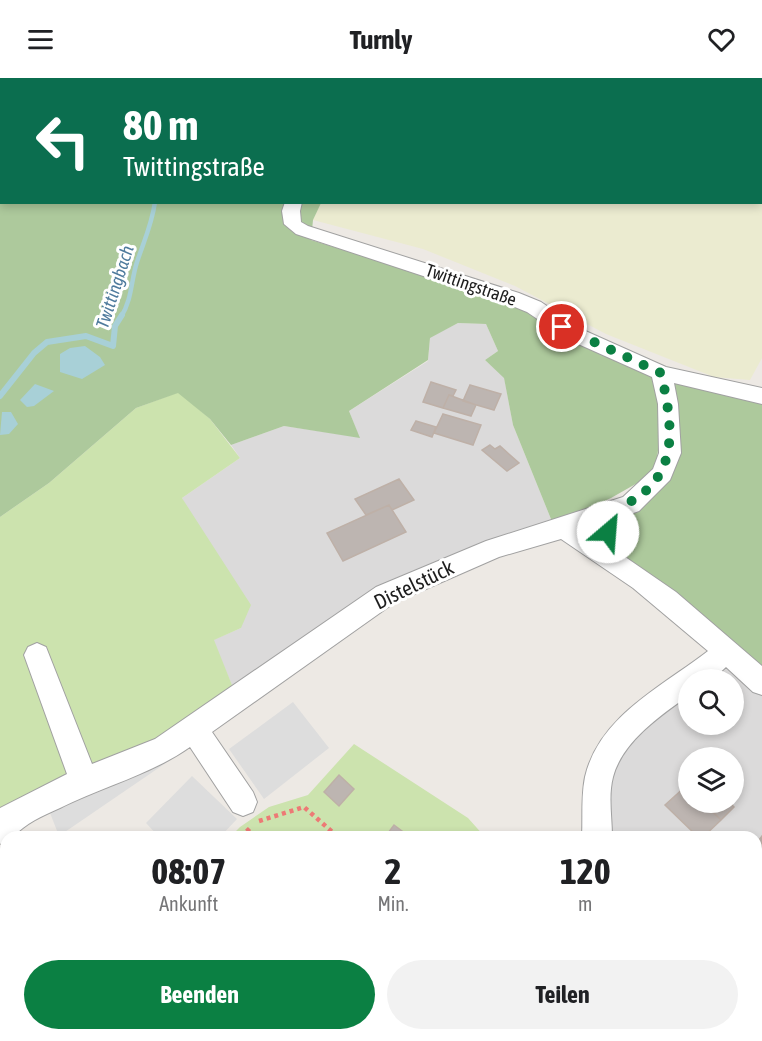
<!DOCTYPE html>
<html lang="de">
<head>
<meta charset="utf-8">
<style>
	:root { --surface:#fff; --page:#f2f2f2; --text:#202124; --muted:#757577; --accent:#0b8043 }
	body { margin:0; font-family:"Asap Condensed",sans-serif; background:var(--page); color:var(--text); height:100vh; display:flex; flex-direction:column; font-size:22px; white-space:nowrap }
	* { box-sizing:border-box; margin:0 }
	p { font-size:20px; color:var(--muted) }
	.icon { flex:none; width:33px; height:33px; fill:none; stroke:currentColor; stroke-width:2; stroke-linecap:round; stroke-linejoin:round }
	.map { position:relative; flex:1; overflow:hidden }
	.drawer { position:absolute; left:0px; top:753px; width:762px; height:210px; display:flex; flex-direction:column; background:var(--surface); border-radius:18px 18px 0 0; box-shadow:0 3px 9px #0003 }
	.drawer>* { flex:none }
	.banner { position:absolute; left:0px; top:0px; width:762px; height:126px; box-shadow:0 3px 9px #0003; background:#0b6e4f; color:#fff; overflow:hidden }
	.tools { position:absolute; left:678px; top:591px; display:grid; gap:12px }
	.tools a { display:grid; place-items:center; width:66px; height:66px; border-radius:50%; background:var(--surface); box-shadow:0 3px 9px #0003; font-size:30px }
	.pin { position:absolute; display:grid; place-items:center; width:51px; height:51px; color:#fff; margin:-26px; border:3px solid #fff; border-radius:50%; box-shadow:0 2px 6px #0007 }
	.me { position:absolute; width:66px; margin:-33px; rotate:27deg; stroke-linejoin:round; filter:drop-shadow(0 0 4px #0008) }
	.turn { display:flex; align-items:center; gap:21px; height:126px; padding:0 24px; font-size:27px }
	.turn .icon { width:78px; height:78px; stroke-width:2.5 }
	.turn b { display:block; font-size:42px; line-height:51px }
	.eta { display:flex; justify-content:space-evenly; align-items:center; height:102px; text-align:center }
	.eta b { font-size:36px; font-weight:700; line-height:42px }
	.cta { display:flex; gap:12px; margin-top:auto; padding:12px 24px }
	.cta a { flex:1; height:69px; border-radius:36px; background:var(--accent); color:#fff; font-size:24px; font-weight:700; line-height:69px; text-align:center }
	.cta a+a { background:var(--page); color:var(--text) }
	header { display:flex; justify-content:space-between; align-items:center; height:78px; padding:0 24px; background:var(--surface); font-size:27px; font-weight:700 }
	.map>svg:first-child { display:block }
</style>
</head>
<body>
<header><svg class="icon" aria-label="menu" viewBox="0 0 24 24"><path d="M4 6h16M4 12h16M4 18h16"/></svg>Turnly<svg class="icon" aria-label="heart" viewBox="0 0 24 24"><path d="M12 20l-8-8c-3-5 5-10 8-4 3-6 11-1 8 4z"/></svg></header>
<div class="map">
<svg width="762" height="963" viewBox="0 0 762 963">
	<rect width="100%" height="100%" fill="#ede9e4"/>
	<path fill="#dbdada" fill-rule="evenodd" d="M458 245 486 246 498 273 485 282 504 299 513 347 553 446 474 471 234 612 213 562 241 550 182 420 240 380 231 367 284 348 359 359 349 333 428 283 430 259Z
		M727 573 762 605V963H600V957H756V759H597L600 696 672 614 688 603V646H734V602L691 601ZM688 680H734V724H688Z"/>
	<path fill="#ebebd0" d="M351 0H762V280L750 302 714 299 606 256 515 208 423 171 313 142 321 124H760V2Z"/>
	<path fill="#cce3ae" d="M179 314 210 341 240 380 182 420 251 527 241 550 214 562 234 612 135 673 0 739V439L49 405 136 330Z
		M354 666 468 740 485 759H230L240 749 269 729 308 717Z
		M6 825V950L0 941V832Z
		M11 957H504L501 963H15Z"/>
	<path fill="#adc99c" d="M0 0 192 1 2 2V124L321 125 313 142 311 162 493 218 535 236 651 297C663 327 660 365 655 395L611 420 553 446 513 347 504 300 485 282 498 273 486 246 458 245 430 260 428 282 349 333 360 360 284 348 231 367 210 341 178 315 136 330 49 405 0 439Z
		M661 295 762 318V598L578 452 662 396Z"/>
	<path fill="#ddd" d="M293 624 329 670 264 721 229 671Z
		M172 665 179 676 59 758 45 722Z
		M192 698 237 741 220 759H159L146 745Z"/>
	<path fill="#a8d0d7" d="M85 268 100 279 105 287 82 301 60 294V276L70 270Z
		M35 306 54 313 34 328 27 329 20 322Z
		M2 334H11L18 346 9 356 0 357Z"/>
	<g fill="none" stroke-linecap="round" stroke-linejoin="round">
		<path stroke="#a8d0d7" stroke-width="4.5" d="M121 239C132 222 131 202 137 184 144 163 152 146 155 124"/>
		<path stroke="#a8d0d7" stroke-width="6" d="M0 318 34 275 47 264 86 258 113 268 115 248 122 237"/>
	</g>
	<path fill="#bdb5b1" stroke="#beb0a7" stroke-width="1.5" d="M431 304 456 312 453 318 449 317 443 330 423 324Z
		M470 307 501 316 494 332 463 323Z
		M449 317 476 327 471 338 443 330Z
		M443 336 481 347 473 367 434 355Z
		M416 343 436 349 432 359 411 352Z
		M490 367 495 371 500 368 519 385 507 393 482 372Z
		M399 401 414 422 392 432 389 427 366 437 355 421Z
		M389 427 406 454 343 483 327 455Z
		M339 697 354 711 339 728 324 714Z
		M686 708 688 710V724H703L721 742 703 759H698L665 727Z
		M709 724H729L734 729 721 742 706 728Z
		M394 747 410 759H385Z
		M762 758V812L756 806V766Z
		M6 883V911L0 917V889Z
		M762 909V937L761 938 756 932V917Z
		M762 943V963H746L751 957H756V950Z
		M35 957H62L56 963H40Z
		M405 957H418L423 963H401Z"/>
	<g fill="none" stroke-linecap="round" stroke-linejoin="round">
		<g stroke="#a1a1a1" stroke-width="2">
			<path id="minor" d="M326 0H340L341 2H326Z
				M285 124H302L300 133 301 144 308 148 519 215 541 224 581 251 666 289 762 310V326L674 305 678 326 681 375 670 402 639 433 586 452 676 514 762 588V617L753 614 726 589 712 602H688V618C661 637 622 664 613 699 608 718 612 739 612 759H582C583 739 581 718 585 699 599 638 663 608 708 573L633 510 561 461 499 479 394 525 212 654 253 714 257 724 253 734 243 738 233 734 190 669C152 696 102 709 60 730 42 738 26 745 13 759H6V763L0 766V730L67 696 24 577 28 569 37 565 46 569 92 686 155 661 376 509 486 463 623 419 653 391 659 375 658 326 652 299 567 261 527 234 505 225 296 156 284 146 282 133Z
				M583 957H617V963H583Z"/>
		</g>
		<path stroke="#ed7975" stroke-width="3" stroke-dasharray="2 2" stroke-linecap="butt" d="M741 0 747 2"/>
		<path stroke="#ed7975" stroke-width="4.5" stroke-dasharray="4 4" stroke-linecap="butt" d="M259 743 304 729 338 759
			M241 759 251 749
			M207 957 213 963
			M366 963 370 957"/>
		<use href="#minor" fill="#fff" fill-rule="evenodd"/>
	</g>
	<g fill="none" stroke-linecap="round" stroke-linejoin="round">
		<path stroke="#0b8043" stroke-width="10" stroke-dasharray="0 18" d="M562 249 661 295C675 357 680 406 611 433L608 454"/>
	</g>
	<g text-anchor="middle" stroke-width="6" stroke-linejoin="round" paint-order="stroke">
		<g font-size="18" fill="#1d1d1d" stroke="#fff">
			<text transform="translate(471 207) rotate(19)" y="6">Twittingstraße</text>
		</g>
		<g font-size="18" font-style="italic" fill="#4f7b9d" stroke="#fff">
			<text transform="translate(115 209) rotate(-72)" y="6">Twittingbach</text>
		</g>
		<g font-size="21" fill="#1d1d1d" stroke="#fff">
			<text transform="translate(414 507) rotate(-26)" y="7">Distelstück</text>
		</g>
	</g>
</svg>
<div class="tools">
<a><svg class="icon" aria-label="search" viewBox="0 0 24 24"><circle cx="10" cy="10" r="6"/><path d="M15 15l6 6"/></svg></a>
<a><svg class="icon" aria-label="layers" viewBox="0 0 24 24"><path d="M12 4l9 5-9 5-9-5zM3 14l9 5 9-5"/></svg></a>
</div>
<div class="pin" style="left:562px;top:249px;background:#d93025"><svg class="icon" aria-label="arrive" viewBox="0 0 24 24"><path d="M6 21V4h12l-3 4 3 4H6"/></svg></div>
<svg class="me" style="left:608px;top:454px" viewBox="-20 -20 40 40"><circle r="19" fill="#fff"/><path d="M0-13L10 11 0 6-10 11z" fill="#0b8043"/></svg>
<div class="banner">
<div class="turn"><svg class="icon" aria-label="left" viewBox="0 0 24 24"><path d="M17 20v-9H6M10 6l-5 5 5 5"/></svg><div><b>80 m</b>Twittingstraße</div></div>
</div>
<section class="drawer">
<div class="eta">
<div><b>08:07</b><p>Ankunft</p></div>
<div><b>2</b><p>Min.</p></div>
<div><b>120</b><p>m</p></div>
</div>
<div class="cta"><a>Beenden</a><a>Teilen</a></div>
</section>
</div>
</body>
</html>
